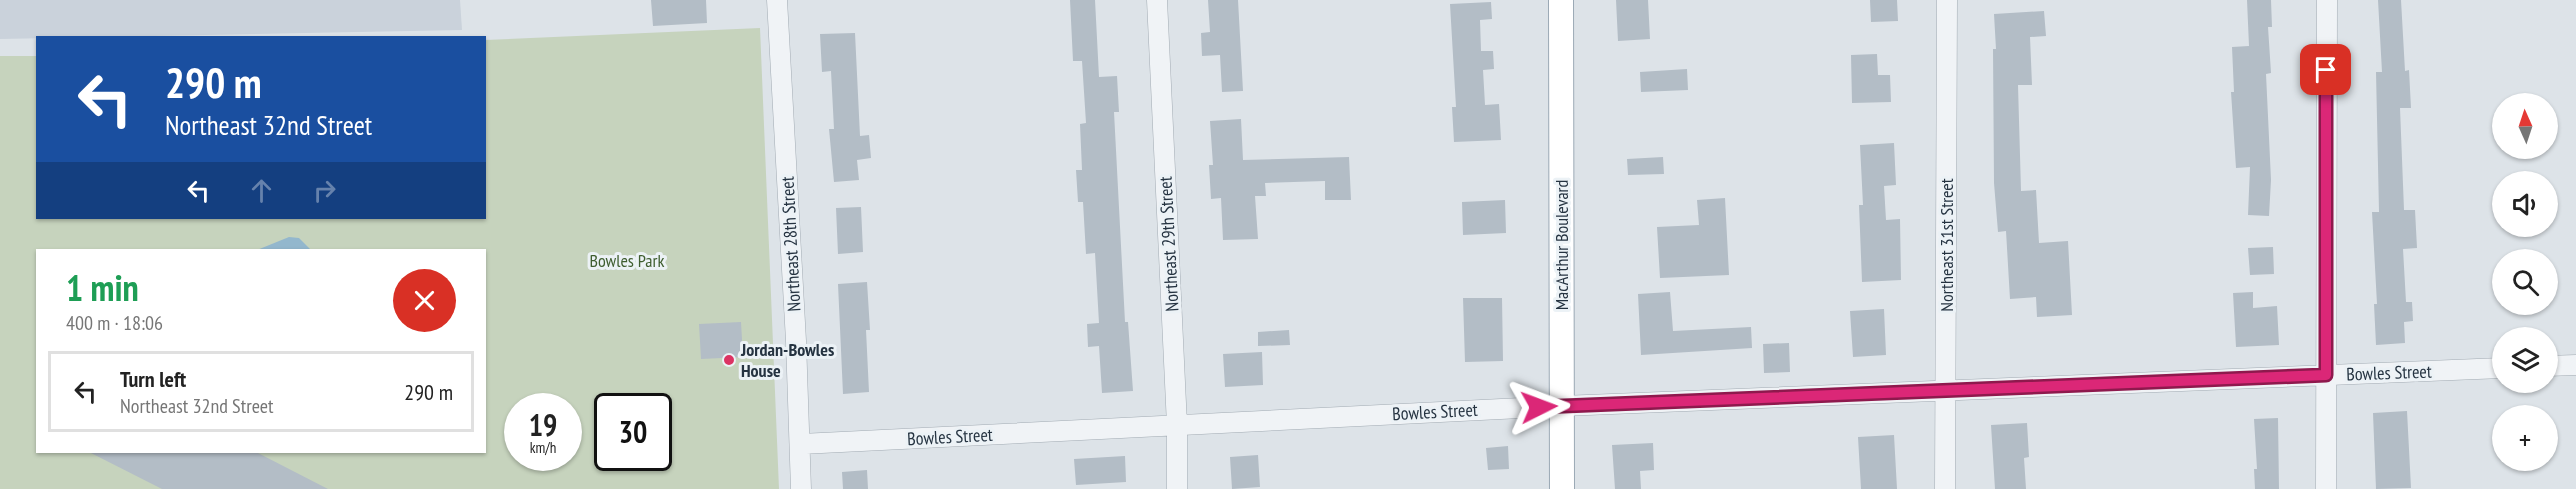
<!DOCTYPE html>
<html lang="en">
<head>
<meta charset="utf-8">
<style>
	:root { --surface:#fff; --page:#f2f2f2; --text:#222; --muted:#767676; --line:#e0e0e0 }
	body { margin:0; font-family:"PT Sans Narrow",sans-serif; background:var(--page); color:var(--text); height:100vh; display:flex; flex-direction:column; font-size:22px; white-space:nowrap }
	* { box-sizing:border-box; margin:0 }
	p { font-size:20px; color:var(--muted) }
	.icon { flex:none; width:33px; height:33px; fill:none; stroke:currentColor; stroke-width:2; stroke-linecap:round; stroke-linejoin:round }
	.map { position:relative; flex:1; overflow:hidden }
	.drawer { position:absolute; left:36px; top:249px; width:450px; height:204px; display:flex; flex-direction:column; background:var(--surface); border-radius:0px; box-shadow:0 2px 4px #0004 }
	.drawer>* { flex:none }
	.hud { position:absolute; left:36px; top:36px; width:450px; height:183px; border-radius:0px; box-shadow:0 2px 4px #0004; background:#1a4fa0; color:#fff; overflow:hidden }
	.needle { width:39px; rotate:357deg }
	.buttons { position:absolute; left:2492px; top:93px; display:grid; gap:12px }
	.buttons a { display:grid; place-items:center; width:66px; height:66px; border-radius:50%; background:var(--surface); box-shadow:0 2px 4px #0004; font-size:30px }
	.speed { position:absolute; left:504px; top:393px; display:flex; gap:12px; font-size:30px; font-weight:700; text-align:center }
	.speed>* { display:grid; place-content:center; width:78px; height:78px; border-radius:50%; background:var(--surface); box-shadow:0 2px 4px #0004; line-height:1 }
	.speed small { font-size:15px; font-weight:400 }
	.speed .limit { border:3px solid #111; border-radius:9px; background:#fff; color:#111 }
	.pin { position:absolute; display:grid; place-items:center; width:51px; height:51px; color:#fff; margin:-26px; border-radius:12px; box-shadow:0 3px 9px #0006 }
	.me { position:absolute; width:66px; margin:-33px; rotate:87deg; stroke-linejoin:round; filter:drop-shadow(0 0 4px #0008) }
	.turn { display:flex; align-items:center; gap:21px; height:126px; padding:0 30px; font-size:27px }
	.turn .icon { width:78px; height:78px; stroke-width:2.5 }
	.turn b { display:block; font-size:42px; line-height:51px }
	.lanes { display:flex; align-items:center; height:57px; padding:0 30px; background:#0003; justify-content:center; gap:30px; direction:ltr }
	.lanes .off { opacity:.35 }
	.round { display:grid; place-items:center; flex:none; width:63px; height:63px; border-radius:32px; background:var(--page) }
	.head { display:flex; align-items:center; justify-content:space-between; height:102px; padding:0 30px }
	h1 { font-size:36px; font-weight:700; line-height:45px; color:#1e9e55 }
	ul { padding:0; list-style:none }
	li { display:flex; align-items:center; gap:18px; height:81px; margin:0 12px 9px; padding:0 18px; border:3px solid var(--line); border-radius:0px }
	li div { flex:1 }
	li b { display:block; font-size:22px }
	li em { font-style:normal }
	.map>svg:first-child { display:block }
</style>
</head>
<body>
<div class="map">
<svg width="2576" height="489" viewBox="0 0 2576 489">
	<rect width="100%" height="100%" fill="#dde3e8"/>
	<path fill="#cad2db" d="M0 0H460L462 30 0 39Z"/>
	<path fill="#c6d3bd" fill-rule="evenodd" d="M760 28 779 489H0V56H37L38 218H484L485 40ZM38 250H484V452H38ZM518 406H568V458H518ZM608 406H658V458H608Z"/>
	<path fill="#93b7cd" d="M289 237 299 238 311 250H257Z"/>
	<path fill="#b3bdc6" d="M651 0H706L707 23 653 26Z
		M1070 0H1095L1099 77 1117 76 1119 112H1114L1125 322H1128L1133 391 1102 393 1099 346 1088 347 1087 324 1099 323 1095 253 1086 254 1083 202H1078L1076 170H1082L1080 124 1086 123 1082 61H1073Z
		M1208 0H1238L1243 91 1222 92 1220 55 1202 56 1201 33 1210 32Z
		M1616 0H1648L1650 39 1618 41Z
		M1870 0H1897L1898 21 1871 22Z
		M2247 0H2271L2272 27H2268L2271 73 2266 74 2271 180 2269 216 2248 215 2250 167 2236 168 2231 92H2234L2232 47 2249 46Z
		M2378 0H2401L2405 71 2409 70 2411 108H2400L2404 210H2415L2417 248 2403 249 2406 302H2412L2413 321 2404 322 2405 343 2376 345 2374 304H2377L2372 212H2379L2376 72H2382Z
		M1491 2 1492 19 1480 20 1481 51H1493L1494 69 1483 70 1485 105 1499 104 1501 140 1454 142 1452 107H1456L1450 4Z
		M2044 11 2046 36 2030 37 2032 85H2018L2021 191 2036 190 2039 243 2068 241 2072 315 2037 317 2036 297 2010 299 2006 231 1998 232 1994 183 1993 49H1996L1994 14Z
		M855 33 860 136 869 135 871 158 857 160 859 180 834 182 829 129H834L831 71 822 72 820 34Z
		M1877 54 1878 75H1890L1891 102 1852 103 1851 55Z
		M1687 69 1688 90 1641 92 1640 72Z
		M1241 119 1243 160 1349 157 1351 200H1325V181L1265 183 1266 196H1255L1258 239 1223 240 1221 198 1211 199 1209 165H1213L1210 121Z
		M1894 143 1896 185 1884 186 1886 220 1900 219 1901 280 1862 282 1859 205H1863L1860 145Z
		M1663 157 1664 174 1628 175 1627 159Z
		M1725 198 1729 275 1660 278 1657 227 1699 225 1697 200Z
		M1505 200 1506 233 1463 235 1462 202Z
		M861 207 863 252 838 254 836 208Z
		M2273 247 2274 274 2250 275 2248 248Z
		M867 282 870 330H866L869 392 843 394 838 284Z
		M1670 292 1673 331 1751 327 1752 348 1641 355 1638 294Z
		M2253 292V308L2277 306 2279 345 2236 347 2233 293Z
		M1463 298H1502L1503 361 1465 362Z
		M1884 309 1886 355 1853 357 1850 311Z
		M741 322 743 357 701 359 699 324Z
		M1289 330 1290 345 1258 346V332Z
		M1789 343 1790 372 1764 373 1763 344Z
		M1262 352 1263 385 1225 387 1223 354Z
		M2407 411 2411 488 2376 489 2373 413Z
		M2278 418 2279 489H2255L2254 469H2257L2254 419Z
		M2027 423 2029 457 2024 458 2026 489H1995L1991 425Z
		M1894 435 1897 489H1861L1858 437Z
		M1653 443 1654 470 1640 471 1641 489H1615L1612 445Z
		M1508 446 1509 469 1488 470 1486 448Z
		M89 452H256L328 489H162Z
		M1258 455 1260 487 1232 489 1230 457Z
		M1125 456 1126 482 1076 485 1074 459Z
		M867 470 868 489H843L842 472Z"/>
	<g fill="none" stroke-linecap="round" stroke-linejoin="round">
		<g stroke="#a2abb3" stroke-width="21">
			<path id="minor" d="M777 0 796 341 801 489
				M1157 0 1177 425V489
				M2547 366 2576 365
				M801 444 1562 406 2502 368
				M1945 489 1947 0
				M2326 489 2327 0"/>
		</g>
		<g stroke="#9ba9b5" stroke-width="26">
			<path id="major" d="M1561 0 1562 489"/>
		</g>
		<use href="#minor" stroke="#f0f3f6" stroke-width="20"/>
		<use href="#major" stroke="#fff" stroke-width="24"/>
	</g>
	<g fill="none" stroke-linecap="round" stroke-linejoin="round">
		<g stroke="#8e194d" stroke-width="15">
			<path id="route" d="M1539 407 2326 375V70"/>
		</g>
		<use href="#route" stroke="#db2777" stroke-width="10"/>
	</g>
	<circle fill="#dc3363" stroke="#ecf2f6" stroke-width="2" cx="729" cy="360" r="6"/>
	<g text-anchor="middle" stroke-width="6" stroke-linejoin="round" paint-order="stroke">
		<g font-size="18" fill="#253341" stroke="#ecf2f6">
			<text transform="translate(791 244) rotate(-93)" y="6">Northeast 28th Street</text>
			<text transform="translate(1169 244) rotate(-93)" y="6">Northeast 29th Street</text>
			<text transform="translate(1562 245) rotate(-90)" y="6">MacArthur Boulevard</text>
			<text transform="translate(1947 245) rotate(-90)" y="6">Northeast 31st Street</text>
			<text transform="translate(2389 373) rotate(-2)" y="6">Bowles Street</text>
			<text transform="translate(1435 412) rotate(-3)" y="6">Bowles Street</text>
			<text transform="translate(950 437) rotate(-3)" y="6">Bowles Street</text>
		</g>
		<g font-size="18" fill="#3f5e30" stroke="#ecf2f6">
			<text x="627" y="267">Bowles Park</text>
		</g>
		<g font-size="18" font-weight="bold" fill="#253341" stroke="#ecf2f6" text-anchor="start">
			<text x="741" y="356">Jordan-Bowles<tspan x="741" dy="21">House</tspan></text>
		</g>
	</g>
</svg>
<div class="buttons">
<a><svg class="needle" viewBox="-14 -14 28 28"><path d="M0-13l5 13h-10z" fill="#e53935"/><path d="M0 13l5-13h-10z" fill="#767676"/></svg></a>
<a><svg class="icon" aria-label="sound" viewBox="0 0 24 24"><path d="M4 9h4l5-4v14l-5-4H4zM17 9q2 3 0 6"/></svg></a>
<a><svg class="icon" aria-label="search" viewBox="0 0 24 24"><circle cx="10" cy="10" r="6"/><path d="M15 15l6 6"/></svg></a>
<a><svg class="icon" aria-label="layers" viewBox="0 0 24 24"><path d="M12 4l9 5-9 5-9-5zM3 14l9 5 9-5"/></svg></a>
<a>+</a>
</div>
<div class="speed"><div>19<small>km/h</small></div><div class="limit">30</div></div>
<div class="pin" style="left:2326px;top:70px;background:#d93025"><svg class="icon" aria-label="arrive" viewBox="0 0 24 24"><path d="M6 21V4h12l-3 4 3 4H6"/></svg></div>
<svg class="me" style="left:1539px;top:407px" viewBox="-20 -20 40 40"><path d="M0-17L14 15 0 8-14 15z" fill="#db2777" stroke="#fff" stroke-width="4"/></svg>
<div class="hud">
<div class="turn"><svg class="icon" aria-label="left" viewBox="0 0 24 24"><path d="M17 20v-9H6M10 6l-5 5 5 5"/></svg><div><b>290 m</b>Northeast 32nd Street</div></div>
<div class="lanes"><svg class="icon" aria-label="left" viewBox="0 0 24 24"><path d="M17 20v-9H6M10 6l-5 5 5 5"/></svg><svg class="icon off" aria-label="ahead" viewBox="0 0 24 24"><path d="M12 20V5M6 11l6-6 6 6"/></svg><svg class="icon off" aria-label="right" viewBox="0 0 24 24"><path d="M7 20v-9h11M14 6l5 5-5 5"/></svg></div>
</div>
<section class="drawer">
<div class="head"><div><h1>1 min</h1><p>400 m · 18:06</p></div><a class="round" style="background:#d93025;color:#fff"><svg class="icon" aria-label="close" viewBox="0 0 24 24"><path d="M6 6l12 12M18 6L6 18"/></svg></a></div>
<ul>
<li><svg class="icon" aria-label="left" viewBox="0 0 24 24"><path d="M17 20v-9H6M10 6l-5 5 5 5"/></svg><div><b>Turn left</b><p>Northeast 32nd Street</p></div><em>290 m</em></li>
</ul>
</section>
</div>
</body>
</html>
